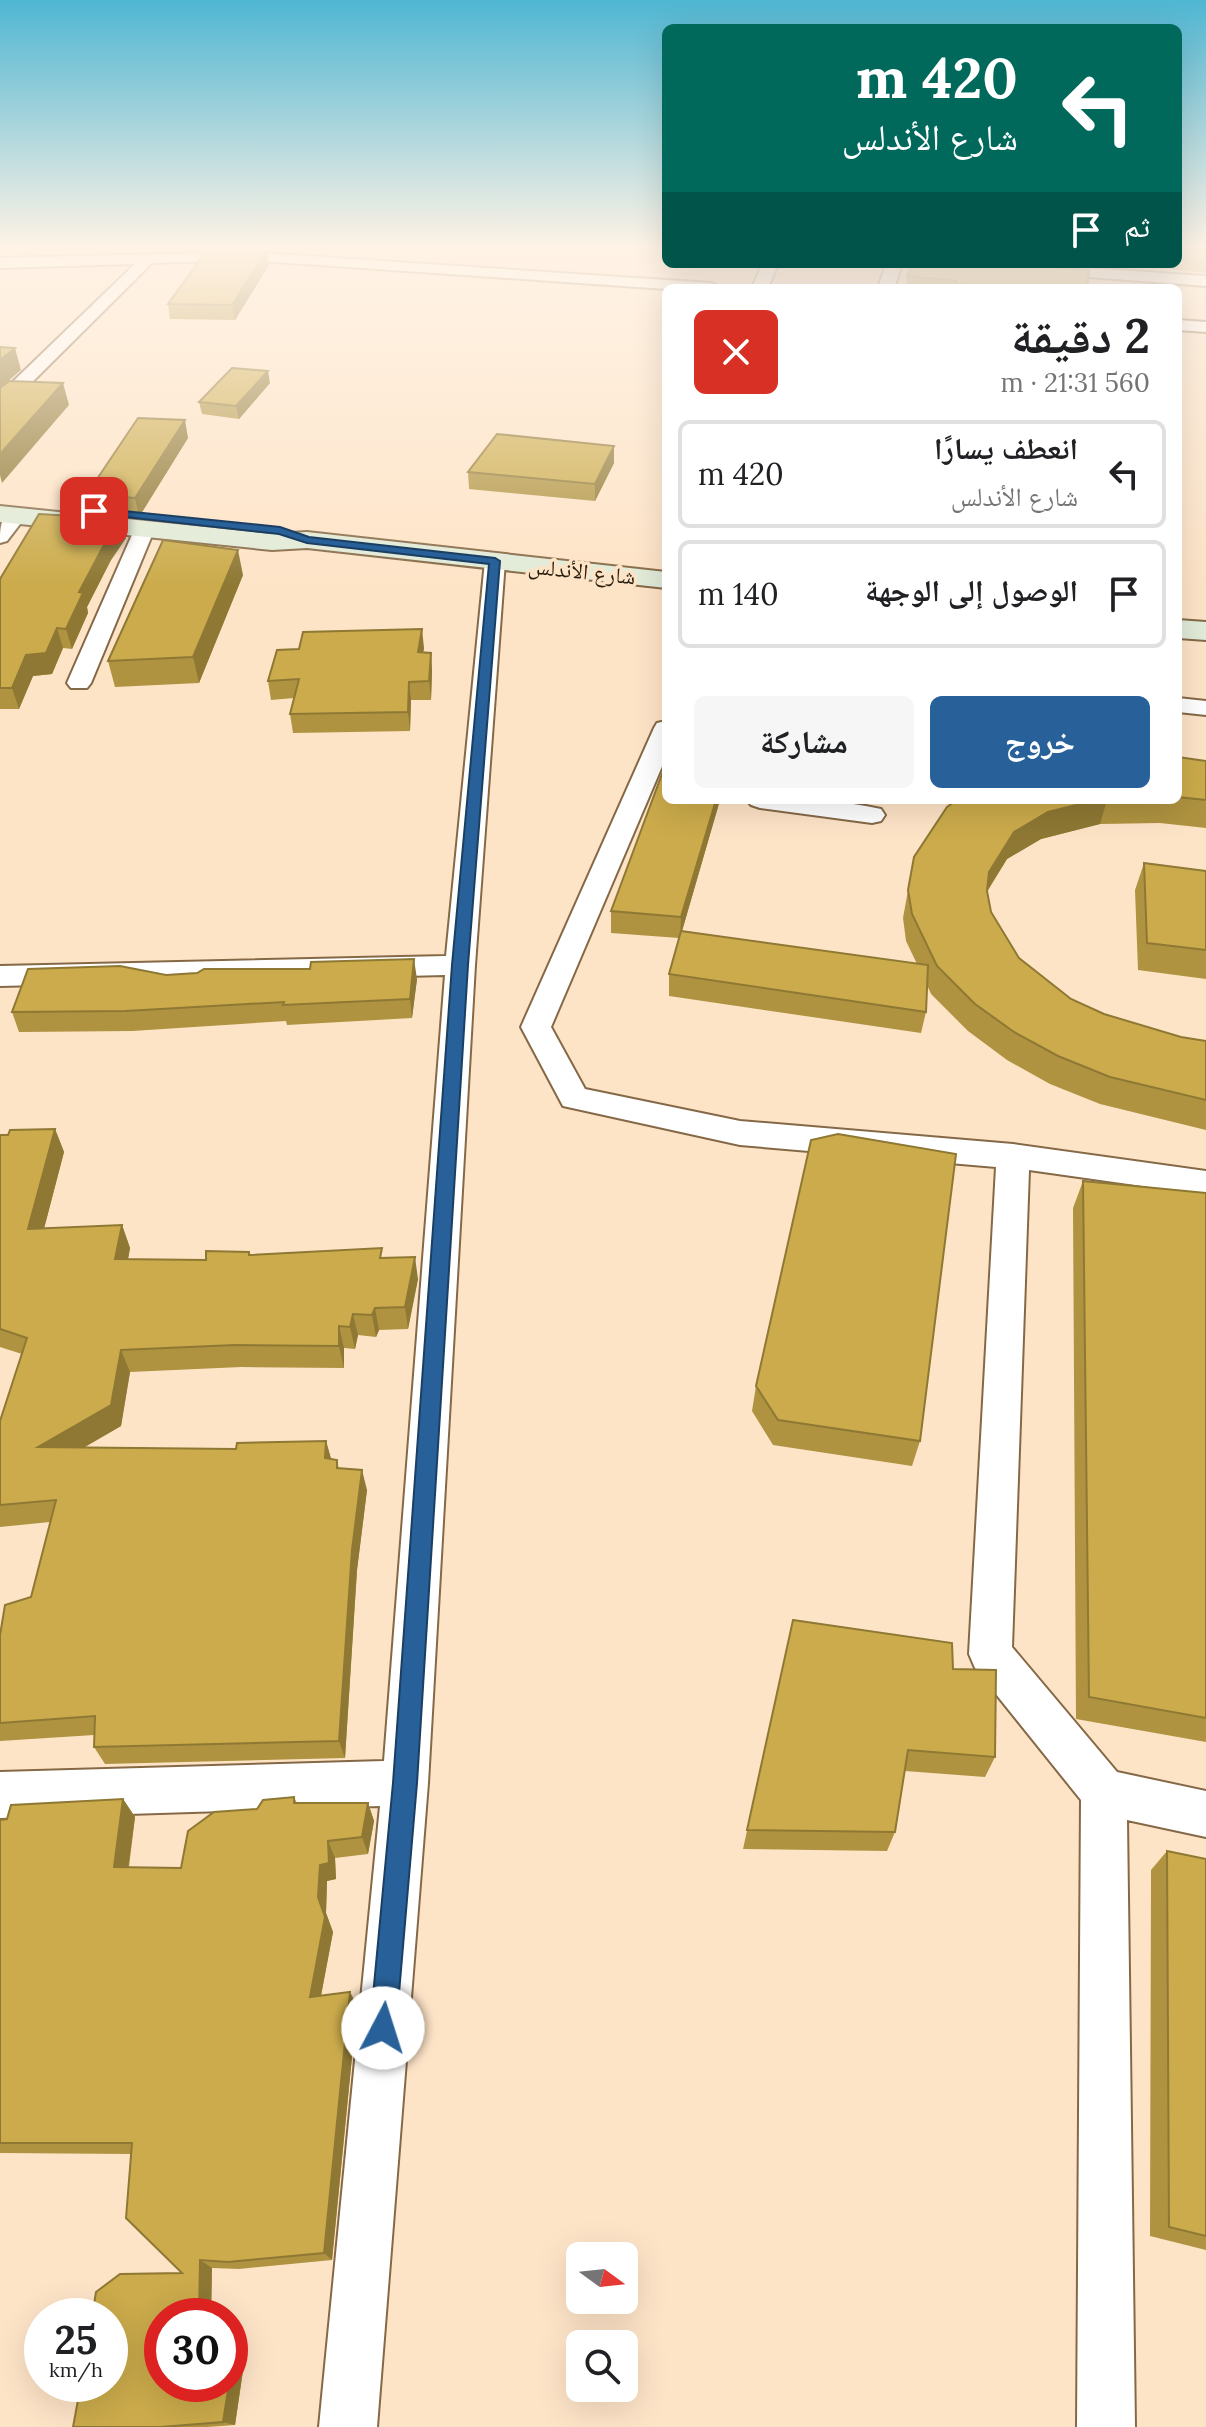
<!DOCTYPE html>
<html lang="ar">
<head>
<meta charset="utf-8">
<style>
	:root { --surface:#fff; --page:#f6f6f6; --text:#202124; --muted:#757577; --line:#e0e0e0; --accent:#286199 }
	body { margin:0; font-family:Lora,"Noto Naskh Arabic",serif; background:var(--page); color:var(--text); direction:rtl; height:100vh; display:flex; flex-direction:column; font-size:30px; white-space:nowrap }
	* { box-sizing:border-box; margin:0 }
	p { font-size:26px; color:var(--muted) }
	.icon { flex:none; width:44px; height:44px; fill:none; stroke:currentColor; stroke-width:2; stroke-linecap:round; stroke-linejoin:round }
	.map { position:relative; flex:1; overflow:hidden; direction:ltr }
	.side { position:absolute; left:662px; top:284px; width:520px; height:520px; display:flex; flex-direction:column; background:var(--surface); border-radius:12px; box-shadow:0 8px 32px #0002; direction:rtl }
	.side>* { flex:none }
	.banner { position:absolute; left:662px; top:24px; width:520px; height:244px; border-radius:12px; box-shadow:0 8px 32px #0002; direction:rtl; background:#00695c; color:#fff; overflow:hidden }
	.needle { width:52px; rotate:105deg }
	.fabs { position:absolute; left:566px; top:2242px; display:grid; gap:16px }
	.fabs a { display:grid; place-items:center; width:72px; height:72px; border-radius:12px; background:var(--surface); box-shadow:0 8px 32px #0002; font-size:40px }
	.speed { position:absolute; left:24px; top:2298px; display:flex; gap:16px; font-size:40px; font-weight:700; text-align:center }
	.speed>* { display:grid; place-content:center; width:104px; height:104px; border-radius:50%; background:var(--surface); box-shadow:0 8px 32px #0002; line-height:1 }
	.speed small { font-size:20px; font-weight:400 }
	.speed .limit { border:12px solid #d22; background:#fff; color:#111 }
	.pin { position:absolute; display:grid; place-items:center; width:68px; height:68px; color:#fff; margin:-34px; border-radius:16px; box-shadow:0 4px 12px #0006 }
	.me { position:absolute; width:88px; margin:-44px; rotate:5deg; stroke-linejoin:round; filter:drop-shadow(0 0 6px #0008) }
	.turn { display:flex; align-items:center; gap:28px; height:168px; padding:0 32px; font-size:36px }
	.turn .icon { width:104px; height:104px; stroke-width:2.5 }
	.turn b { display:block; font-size:56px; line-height:68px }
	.then { display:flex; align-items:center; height:76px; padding:0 32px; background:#0003; gap:16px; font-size:30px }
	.round { display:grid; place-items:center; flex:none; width:84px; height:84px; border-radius:12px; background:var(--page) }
	.overview { display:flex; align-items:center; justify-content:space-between; height:136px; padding:0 32px }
	h1 { font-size:48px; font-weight:800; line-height:60px }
	.action { display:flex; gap:16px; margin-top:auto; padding:16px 32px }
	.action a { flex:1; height:92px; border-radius:12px; background:var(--accent); color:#fff; font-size:32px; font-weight:800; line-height:92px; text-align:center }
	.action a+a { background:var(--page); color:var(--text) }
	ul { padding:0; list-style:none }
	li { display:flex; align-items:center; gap:24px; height:108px; margin:0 16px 12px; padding:0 16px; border:4px solid var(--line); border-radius:12px }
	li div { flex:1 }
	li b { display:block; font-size:30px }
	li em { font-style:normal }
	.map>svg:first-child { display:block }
</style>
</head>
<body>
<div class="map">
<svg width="1206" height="2427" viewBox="0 0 1206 2427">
	<rect width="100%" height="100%" fill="#fee4c7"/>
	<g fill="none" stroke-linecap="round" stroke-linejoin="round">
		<g stroke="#856947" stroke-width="4">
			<path id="minor" d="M247 252 712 283 720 288 666 289 247 260 152 263 6 408 0 409V394L135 264 0 268V258Z
				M762 264H778L768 288H752Z
				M886 264H902L894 288H878Z
				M1041 265 1206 276V286L1036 273V267Z
				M1178 320 1206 322V332L1178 330Z
				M17 509 27 515 7 541 0 543C0 528 0 513 17 509Z
				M145 522 155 528 91 683 87 688H71L67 683 135 528Z
				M495 555 505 561 475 965 428 1783 377 2427H319L380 1806 0 1818V1772L384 1761 445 975 0 986V966L446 956 485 561Z
				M1178 698 1206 701V715L1178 712Z
				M666 721V757L551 1027 585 1089 740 1121 1013 1144 1206 1171V1195L1029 1170 1012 1647 1117 1772 1206 1791V1837L1127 1820 1135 2427H1077L1081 1800 975 1668 969 1654 996 1167 740 1145 563 1106 521 1027 654 728 657 723Z
				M747 800C792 800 837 799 881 809L885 815 881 821 872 823 760 808 751 805Z"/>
		</g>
		<g stroke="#856947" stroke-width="4">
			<path id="secondary" d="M0 506 272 534 307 532 666 572V588L307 548 272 550 0 522Z
				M1178 620 1206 622V640L1178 638Z"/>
		</g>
		<use href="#minor" fill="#fff" fill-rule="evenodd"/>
		<use href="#secondary" fill="#e1ebd8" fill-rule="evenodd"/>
	</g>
	<path fill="#af9340" d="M1178 248H1206V273L1154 268V264H1178Z
		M1051 264H1092V265Z
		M269 265 235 320 170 319 168 304Z
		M907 276 1087 288H915L906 287Z
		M270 383 239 419 202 414 199 402Z
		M188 438 139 517 92 512 87 494Z
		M614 446V463L595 501 469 489 468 472Z
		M126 538 111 560 87 607 88 613 72 649 63 648 52 674 33 676 19 709H0V579Z
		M243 575 199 683 115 687 108 661Z
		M424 648 423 652 431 653 432 671 431 700H411L410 731 293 733 290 714 294 698 271 700 268 681Z
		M1178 757 1206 761V828L1160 823 1100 824 1041 839 1007 859 987 892 991 912 1019 958 1071 999 1104 1014 1181 1037 1206 1041V1130L1100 1104 1050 1084 1007 1060 968 1031 931 994 927 985 926 1012 921 1033 669 996V974L679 938 611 933V911L666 800H720L682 931 917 964 906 941 903 918 914 857 957 800H1178Z
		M1144 863 1206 871V979L1138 970 1135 890Z
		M166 975 417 979 412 1018 287 1025 286 1021 132 1031 19 1032 12 1012Z
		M55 1129 64 1152 44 1228 122 1225 130 1248 128 1259 206 1260 249 1252 250 1255 384 1257 418 1279 408 1329 379 1330 376 1337 358 1335 355 1349 344 1348V1368L241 1367 130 1372 121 1426 84 1447 236 1449 326 1441 331 1459 337 1460 339 1469 367 1490 357 1570 345 1758 105 1764 94 1747V1735L0 1741V1635L31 1597 50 1522 0 1527V1421L22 1354 0 1347V1135Z
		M1083 1181 1206 1193V1742L1076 1719 1073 1208Z
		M756 1386 920 1441 912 1466 773 1445 752 1411Z
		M793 1620 995 1757 985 1777 905 1771 895 1832 887 1851 743 1849Z
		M294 1797 297 1803H368L374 1821 368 1854 335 1858 336 1879 327 1881 326 1913 333 1932 321 1996 350 1992 357 2006 332 2260 239 2269 212 2268 211 2316H162V2384L246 2350 235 2425 207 2427H73L182 2273 131 2154 0 2153V1820L123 1799 135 1817 129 1867 181 1868 257 1809Z
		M1167 1851 1206 1859V2250L1150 2236 1151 1870Z"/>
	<path fill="#8e7834" d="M267 250 269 265 235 320 232 305Z
		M15 348 21 370 0 388V360Z
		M268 371 270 383 239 419 236 406Z
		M63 383 69 405 2 483 0 475V454Z
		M185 420 188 438 139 517 135 498Z
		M614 446V463L595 501V484Z
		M122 519 126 538 111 560 87 607 88 613 72 649 66 629 79 592 106 541Z
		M238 550 243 575 199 683 193 657Z
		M57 628 63 648 52 674 33 676 19 709 12 688 26 655Z
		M422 629 424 648 420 671 418 652Z
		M431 653 432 671 431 700 429 681Z
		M409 682 411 700 410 731 408 712Z
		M716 800H720L680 938 681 917Z
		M1096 800H1107L1100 824 1041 839 1007 859 982 899 989 872 1014 832 1048 812Z
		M414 959 417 979 412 1018 410 999Z
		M55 1129 64 1152 38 1252 28 1229Z
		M122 1225 130 1248 124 1281 115 1259Z
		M415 1257 418 1279 408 1329 405 1307Z
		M375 1308 379 1330 376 1337 372 1315Z
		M353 1314 358 1335 355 1349 350 1327Z
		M339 1326 344 1348V1368L339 1346Z
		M121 1350 130 1372 121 1426 49 1468 38 1447Z
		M326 1441 332 1462 325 1458Z
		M362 1470 367 1490 357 1570 345 1758 339 1741 352 1550Z
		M123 1799 135 1817 126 1883 114 1867Z
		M368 1803 374 1821 368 1854 362 1837Z
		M328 1841 335 1858 336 1879 327 1881 326 1913 333 1932 318 2011 310 1997 320 1865Z
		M350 1992 357 2006 332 2260 324 2253Z
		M200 2260 212 2268 211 2316H199Z
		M235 2345 246 2350 235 2425 223 2422 229 2384H230Z"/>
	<path fill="#cbab4b" stroke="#8e7834" stroke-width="2" d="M1178 248H1206V262L1178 259Z
		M207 250H267L232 305 168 304Z
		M913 264H1021L1089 270 1087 288H1023L956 284 957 281 907 276Z
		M0 347 15 348 0 360Z
		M232 368 268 371 236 406 199 402Z
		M9 381 63 383 0 454V388Z
		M138 418 185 420 135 498 87 494Z
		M497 434 614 446 595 484 468 472Z
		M39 514 122 519 106 541 79 592 83 593 66 629 57 628 46 653 26 655 12 688H0V579Z
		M163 540 238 550 193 657 108 661Z
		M422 629 418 652 431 653 429 681 409 682 408 712 290 714 299 679 268 681 277 650 299 649 303 632Z
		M1178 757 1206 761V800L1178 797Z
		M662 774H666V800H716L681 917 611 911Z
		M957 800H1096L1048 812 1014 832 989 872 987 891 991 912 1019 958 1071 999 1104 1014 1181 1037 1206 1041V1100L1110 1077 1058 1056 1014 1032 975 1004 937 966 912 914 908 890 914 857 947 807Z
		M1144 863 1206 871V950L1147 943Z
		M681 931 928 965 926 1012 669 974Z
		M414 959 410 999 283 1005 284 1002 126 1011 12 1012 28 969 120 966 166 975 197 973 204 969H310L311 962Z
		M55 1129 28 1229 122 1225 115 1259 206 1260V1251L249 1252V1255L382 1248 380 1258 415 1257 405 1307 375 1308 372 1315 353 1314 350 1327 339 1326V1346L235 1345 121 1350 111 1405 38 1447 236 1449 237 1443 326 1441 325 1458 337 1460V1468L362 1470 352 1550 339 1741 94 1747 95 1716 0 1723V1635L5 1605 31 1597 56 1500 0 1505V1421L27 1338 0 1329V1135H8L10 1130Z
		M838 1134 956 1154 920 1441 778 1420 756 1386 811 1140Z
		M1083 1181 1206 1193V1718L1089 1697Z
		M793 1620 952 1643 953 1669 996 1670 995 1757 908 1750 895 1832 747 1830Z
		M294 1797V1803H368L362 1837 328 1841 329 1863 320 1865 318 1897 325 1917 310 1997 350 1992 324 2253 228 2262 200 2260 199 2316H162V2384H229L223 2422 161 2427H73L81 2384H110V2316H92L96 2292 120 2274 182 2273 126 2218 132 2143H0V1820L7 1819 11 1805 123 1799 114 1867 181 1868 188 1831 214 1812 257 1809 263 1800Z
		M1167 1851 1206 1859V2236L1169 2227Z
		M235 2345 230 2377V2346Z"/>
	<linearGradient id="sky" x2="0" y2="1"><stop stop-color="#4fb6d2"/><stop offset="0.42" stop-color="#fff3e6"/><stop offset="1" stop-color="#fff3e6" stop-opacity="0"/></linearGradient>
	<rect width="1206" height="587" fill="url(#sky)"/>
	<path fill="#286199" stroke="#1a3f63" stroke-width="2" d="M94 508 280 527 309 537 495 558 500 561 468 965 417 1783 396 2028 393 2038 383 2042 373 2038 370 2028 393 1783 452 965 489 564 307 543 279 534 90 513V509Z"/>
	<g text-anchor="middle" stroke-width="7" stroke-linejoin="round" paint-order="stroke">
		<g font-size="22" fill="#291e0f" stroke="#fee4c7">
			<text transform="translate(582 571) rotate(6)" y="8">شارع الأندلس</text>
		</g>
	</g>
</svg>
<div class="fabs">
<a><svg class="needle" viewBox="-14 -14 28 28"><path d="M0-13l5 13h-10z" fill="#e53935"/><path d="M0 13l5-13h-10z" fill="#757577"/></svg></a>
<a><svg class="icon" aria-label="search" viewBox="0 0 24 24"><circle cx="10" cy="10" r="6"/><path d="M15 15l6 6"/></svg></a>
</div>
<div class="speed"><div>25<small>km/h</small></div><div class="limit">30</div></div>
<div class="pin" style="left:94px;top:511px;background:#d93025"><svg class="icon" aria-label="arrive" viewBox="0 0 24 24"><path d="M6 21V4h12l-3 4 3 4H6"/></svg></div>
<svg class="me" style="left:383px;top:2028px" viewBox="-20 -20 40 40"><circle r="19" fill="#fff"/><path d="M0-13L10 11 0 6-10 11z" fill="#286199"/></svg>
<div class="banner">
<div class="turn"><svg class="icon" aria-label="left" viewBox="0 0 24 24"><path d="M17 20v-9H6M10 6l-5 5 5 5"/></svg><div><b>420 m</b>شارع الأندلس</div></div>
<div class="then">ثم<svg class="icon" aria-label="arrive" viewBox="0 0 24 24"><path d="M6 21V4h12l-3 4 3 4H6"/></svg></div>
</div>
<section class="side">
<div class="overview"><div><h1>2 دقيقة</h1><p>560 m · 21:31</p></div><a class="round" style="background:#d93025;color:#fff"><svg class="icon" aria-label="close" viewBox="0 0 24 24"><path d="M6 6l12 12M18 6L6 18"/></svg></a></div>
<ul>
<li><svg class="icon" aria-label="left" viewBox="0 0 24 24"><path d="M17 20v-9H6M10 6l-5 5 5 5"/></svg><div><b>انعطف يسارًا</b><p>شارع الأندلس</p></div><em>420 m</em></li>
<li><svg class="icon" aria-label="arrive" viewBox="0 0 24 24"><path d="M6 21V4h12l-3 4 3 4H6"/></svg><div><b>الوصول إلى الوجهة</b></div><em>140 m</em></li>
</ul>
<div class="action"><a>خروج</a><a>مشاركة</a></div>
</section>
</div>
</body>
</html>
